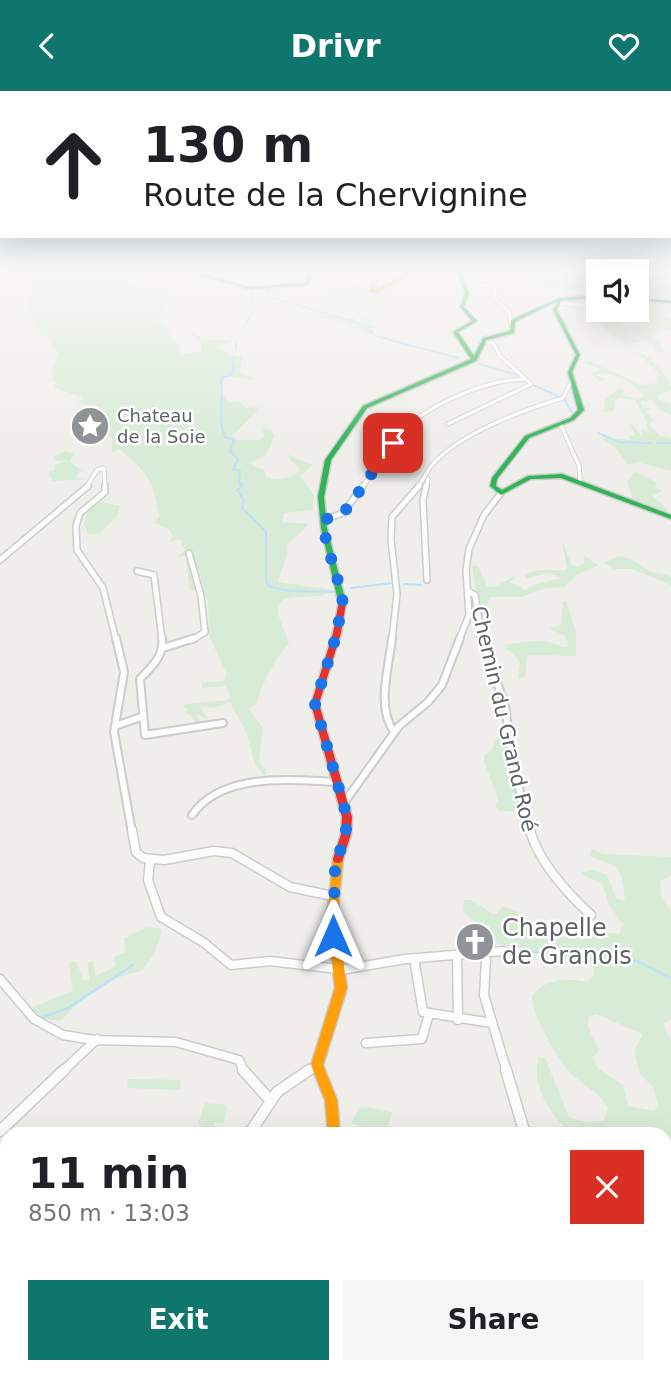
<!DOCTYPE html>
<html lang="en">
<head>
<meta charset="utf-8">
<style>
	:root { --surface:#fff; --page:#f6f6f6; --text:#202124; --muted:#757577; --accent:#0f766e }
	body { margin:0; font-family:"DejaVu Sans",sans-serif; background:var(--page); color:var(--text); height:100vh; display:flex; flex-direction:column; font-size:26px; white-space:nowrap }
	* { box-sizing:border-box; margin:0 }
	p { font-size:23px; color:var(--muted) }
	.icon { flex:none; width:38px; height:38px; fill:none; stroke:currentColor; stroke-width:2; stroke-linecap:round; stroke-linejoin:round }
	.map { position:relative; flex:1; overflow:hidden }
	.panel { position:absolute; left:0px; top:1036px; width:672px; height:247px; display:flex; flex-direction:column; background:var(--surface); border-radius:21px 21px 0 0; box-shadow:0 7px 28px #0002 }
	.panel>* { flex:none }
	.banner { position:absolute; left:0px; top:0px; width:672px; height:147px; box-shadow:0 7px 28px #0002; background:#fff; color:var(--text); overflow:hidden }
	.controls { position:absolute; left:586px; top:168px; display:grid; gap:14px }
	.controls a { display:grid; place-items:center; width:63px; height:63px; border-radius:0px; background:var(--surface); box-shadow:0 7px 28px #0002; font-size:35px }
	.pin { position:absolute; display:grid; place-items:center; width:60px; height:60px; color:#fff; margin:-30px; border-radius:14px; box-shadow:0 4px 10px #0006 }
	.me { position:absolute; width:77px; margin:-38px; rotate:0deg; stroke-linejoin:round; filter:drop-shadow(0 0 5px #0008) }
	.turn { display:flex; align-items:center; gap:24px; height:147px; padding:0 28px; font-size:32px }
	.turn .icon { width:91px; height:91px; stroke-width:2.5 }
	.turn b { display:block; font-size:49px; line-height:60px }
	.round { display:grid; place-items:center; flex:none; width:74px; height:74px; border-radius:0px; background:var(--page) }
	.overview { display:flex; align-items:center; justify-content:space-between; height:119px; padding:0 28px }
	h1 { font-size:42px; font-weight:800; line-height:52px }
	.primary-button { display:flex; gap:14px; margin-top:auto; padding:14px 28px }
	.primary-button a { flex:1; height:80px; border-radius:0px; background:var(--accent); color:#fff; font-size:28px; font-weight:800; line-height:80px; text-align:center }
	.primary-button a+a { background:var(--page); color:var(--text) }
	header { display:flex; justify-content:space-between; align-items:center; height:91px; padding:0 28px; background:var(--accent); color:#fff; font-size:32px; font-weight:800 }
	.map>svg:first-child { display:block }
</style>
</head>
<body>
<header><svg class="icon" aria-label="back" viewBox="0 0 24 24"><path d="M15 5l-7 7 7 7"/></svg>Drivr<svg class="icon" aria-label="heart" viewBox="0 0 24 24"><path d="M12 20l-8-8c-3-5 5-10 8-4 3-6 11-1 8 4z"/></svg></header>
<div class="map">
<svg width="671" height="1282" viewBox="0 0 671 1282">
	<rect width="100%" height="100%" fill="#efeeea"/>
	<path fill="#d8ebd6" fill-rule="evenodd" d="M34 178H163L149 183 164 188 173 184 166 178 196 181C171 200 153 180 129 189L142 199 172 202 153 206 154 204 137 205 150 210 173 206 164 216 173 217 159 221 162 226 157 230 172 239 166 242 180 254 181 263 201 261V252L186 238 205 249H232L217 256 232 265H243L240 282 258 289 225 285 221 300 229 311 239 310 246 317 261 316 232 345 237 349H260L264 345 263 337 272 339 275 344 266 364 251 371 253 375 264 379 266 386C276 390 293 388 300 379L286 363 313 374 300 385 314 404 313 419 284 422 282 431 309 433 286 455C291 466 279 479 278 491L333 499C319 511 298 501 281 510L277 520 289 553C279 559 258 601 257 612L249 618 263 637 259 670 267 681 265 686 255 673 246 641 230 611 214 617 200 615 208 628 196 623 202 632 197 634 191 624 185 621 188 619 183 616 186 613 229 609 230 603 225 595 202 597V592C210 589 217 593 225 589L227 583 209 545 208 509 202 497 201 485H197L196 500H190L186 469 190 464 178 466 185 459 180 448 169 451 173 446 170 439 154 431 159 426C154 389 147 382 120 358L112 362V346L99 347 102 343 99 340 101 335 91 336 100 330 86 313 77 312 84 307 56 297 54 293 58 291 51 289 54 286 51 284 54 281 51 282 58 261 45 245 40 244 42 241 33 234 36 231 25 214 35 198 31 187Z
		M504 178H671V207L649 210 671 212V223L657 221 671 227V238H655L656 242 649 246 660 252 665 261H657L653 258 654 254 621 238 642 251H629L634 257C619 252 605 240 595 227L605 222 628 237 635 236 613 222 626 224 628 222 616 220 637 219V207L642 206 637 203V180H598V193L587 191 579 197 583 201C574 203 566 196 555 197V201C537 193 526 185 506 184Z
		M347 190 358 195 364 204 375 203 393 214 370 216 320 202H352L346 199Z
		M353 217 373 230 367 234H378L372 239 377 245 311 223C325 223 337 229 351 228L355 223 356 230 365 229 358 228 361 225Z
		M637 261C649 263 671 287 671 299L658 304V309L671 312V324L660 319 652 309 640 310 642 317 653 318 645 320 653 328 649 334 660 345 671 347V380L637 371 628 374 615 356 599 346 630 349 628 344 635 345 630 331 643 346 642 339 649 342 645 327 635 309 619 307 615 310 614 320 604 321 605 308 620 297 624 300 623 304 637 308 645 305 628 290 607 282 596 283 605 289 599 290 590 282 603 279 581 271 589 270 641 294 657 292 656 286 660 284Z
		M66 360 74 362 70 371 88 383 80 379 76 387 93 388 53 390 49 383 55 378 54 374 68 369 56 370 52 366Z
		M635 381 657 392 655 395 662 400 652 405 669 419 661 421 629 409 632 405 627 390Z
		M96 410 120 415 118 424 100 442 88 443 84 434 88 419Z
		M562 449 571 473 576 476 584 473V465L599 474 576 484 565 496 546 497 522 506H490L481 529 472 475H478L487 495 495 496 517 484 510 491 525 499 533 494 562 487 549 482 527 487 524 484 537 479H567Z
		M619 465C633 466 639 475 650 480 655 483 662 481 671 486V494L632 478H614L604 472Z
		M563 510H566L576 541V565L530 564 527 566 525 586 518 588 520 572 513 562 503 555C509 552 539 549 547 551 555 552 561 557 569 556L565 545 548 537 561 534Z
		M499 642 507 645 506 671 517 711 516 720H500L495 715 499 710 484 670V664L492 659Z
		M591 758 603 763 671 766V785L660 790 661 803 671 821V929L664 931 665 939 671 949V1056L665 1043 647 1040 642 1043H573C551 1027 530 993 539 966L545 967 569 1026 585 1031 604 1030 608 1017C600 1003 588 997 576 987 560 974 532 925 532 905 545 887 568 887 587 891L594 884V878L581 867 567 868 496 852 463 820 464 809H471L494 824 503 816 518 820V830C531 848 562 849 581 842L580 825 583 822 598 840 619 843 623 833 609 814 603 794 580 782 594 779 607 784 616 807 623 810 625 806C623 799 623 790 620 782 616 770 599 772 590 764ZM596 923 643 943 634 960 640 983 653 996 658 1013 654 1020 628 1015 623 994 599 978 592 967 599 959 588 936 589 926Z
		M148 836 162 838C159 853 152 868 142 880 109 886 85 903 62 929 52 930 37 927 31 917L73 900 69 874 72 870 77 871 83 890 89 889 88 872 93 870 96 885 116 875 114 866 126 861 124 847Z
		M128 988 181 989 180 999 127 997Z
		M205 1012 227 1014 224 1032 215 1031V1039L183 1043 184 1038 200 1040 201 1034 198 1033Z
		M361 1015 392 1021 386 1043 351 1032Z
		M665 1175 671 1183V1282H576L575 1276H665Z"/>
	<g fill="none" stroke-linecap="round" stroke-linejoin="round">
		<path stroke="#bfe0f9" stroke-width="2" d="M222 178 224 180
			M229 180 235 181
			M237 182 265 196
			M250 199 253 205 250 213
			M267 199 269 203
			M270 206 358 232 376 245
			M245 234 253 220
			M379 246 458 267
			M236 252V259
			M234 266 231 268 234 275 231 284 221 287C224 308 217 327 225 346L234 349 230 360 238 368 233 378 240 380 239 392 243 394 237 399 244 409 242 417 266 441V490L269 495 289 500 335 501
			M479 273 518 284
			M533 294 560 306
			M565 309 573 323
			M598 342 619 351 650 352
			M657 352H671
			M404 493 421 494
			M351 497 392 492"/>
		<path stroke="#bfe0f9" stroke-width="2.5" d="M524 861 617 865 639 871 671 887
			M41 927 68 917 133 874"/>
		<g stroke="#cbcccc" stroke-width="5">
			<path id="street-far4" d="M464 197 495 192V208L509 221 511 232
				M560 212 598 216
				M560 332 579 375 580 389
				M448 333 531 293 500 265 493 252 482 251
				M86 397 97 379 104 377 105 397
				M362 397C376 376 391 348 411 332 442 308 488 289 526 288
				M417 397C423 390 426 381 432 374 460 342 523 319 563 307L572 289
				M426 397 428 388"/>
		</g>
		<g stroke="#cbcccc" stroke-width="8">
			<path id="street-far3" d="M105 395V401L80 422 76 435 77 459 103 497 116 549
				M426 395 423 409 427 489
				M324 429 343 422 363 395
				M189 462 201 505 205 541 192 549
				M0 469 88 395
				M137 480 154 484 162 549
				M468 500 475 504 482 549
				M392 549 397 503 391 449 392 426 419 395
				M459 549 469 524 466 479 469 458 484 424 501 402"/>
		</g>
		<g stroke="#cbcccc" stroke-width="10">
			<path id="street-far2" d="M116 547 124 581 114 641 132 741
				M162 547C164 566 152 575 140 588L145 644 223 632
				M392 547C389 576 376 616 394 641
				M481 547 505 614 512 670 530 741
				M163 557 195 547
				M115 635 141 626
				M344 712 399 635 428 611 442 594 460 547
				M192 724C222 681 290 689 337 691"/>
		</g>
		<g stroke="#cbcccc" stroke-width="11">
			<path id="street-far1" d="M132 739 136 761 143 767 164 769 214 760 232 762 290 796 333 805
				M530 739C538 770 568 803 591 824
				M150 771 148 789 161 826 203 851 231 874 270 870 338 878
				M481 860 486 869 484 904 507 981
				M457 864 458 929
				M414 867 423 921 492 932
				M341 879 405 868 503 860
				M0 888 34 928 63 944 94 949 176 951 239 969 244 981
				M366 952 422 948 429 923
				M62 981 97 948
				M307 981 317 974"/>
		</g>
		<g stroke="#cbcccc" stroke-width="13">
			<path id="street" d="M243 979 270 1009
				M506 979 525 1043
				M0 1040 64 979
				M249 1043 277 1001 309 979
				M561 1276V1282
				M110 1282 114 1276
				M290 1282 291 1276"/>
		</g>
		<g stroke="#cacacb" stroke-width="3">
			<path id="fast" d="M178 178H185L249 196 304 192 311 178H315L307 194 249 198Z
				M459 178H463L461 181 469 202 464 216 477 230 458 241 474 265 483 247 510 240 511 229 559 207 598 204V206L561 210 557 219 580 264 572 281 584 319 574 329 529 347 497 388 496 395 502 399 528 385 562 383 671 424V428L561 387 531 388 501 404 490 395 492 387 525 345 570 327 578 319 568 281 576 264 553 219 557 211H555L515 231 514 242 487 249 476 270 367 317 331 369 324 406 327 437 346 512 342 514H339L321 437 318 406 325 369 363 315 471 268 453 241 472 230 460 216 465 202 457 181Z
				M637 207 671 210V212L637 209Z
				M382 1276H398L399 1282H383Z"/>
		</g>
		<g stroke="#cacacb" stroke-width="3">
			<path id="slow" d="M377 178H381L374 199H376L413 178H418L378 201H370Z
				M338 764 342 765 343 768 337 828 347 897 323 974 337 1009 340 1043H328L325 1009 311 974 335 897 327 828 333 768 334 765Z"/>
		</g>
		<g stroke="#cacacb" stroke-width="3">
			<path id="jam" d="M339 510H342L346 512 341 542 319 613 352 726 351 743 343 768 342 771 338 772 334 771 333 768 341 743 342 726 311 613 333 542Z"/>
		</g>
		<use href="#street-far4" stroke="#fdfcfc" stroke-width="3.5"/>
		<use href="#street-far3" stroke="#fdfcfc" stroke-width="5"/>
		<use href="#street-far2" stroke="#fdfcfc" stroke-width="6"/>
		<use href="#street-far1" stroke="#fdfcfc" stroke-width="8"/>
		<use href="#street" stroke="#fdfcfc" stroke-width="10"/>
		<use href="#fast" fill="#30b455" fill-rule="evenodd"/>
		<use href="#slow" fill="#ff9f0a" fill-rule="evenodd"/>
		<use href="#jam" fill="#e5322d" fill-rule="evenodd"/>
	</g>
	<linearGradient id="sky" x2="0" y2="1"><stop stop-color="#97c6ef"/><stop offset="0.5" stop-color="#f8f7f6"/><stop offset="1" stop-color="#f8f7f6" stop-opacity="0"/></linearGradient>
	<rect width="671" height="358" fill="url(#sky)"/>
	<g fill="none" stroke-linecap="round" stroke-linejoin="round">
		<path stroke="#1a73e8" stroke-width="12" stroke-dasharray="0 21.6" d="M333 845 335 778 346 739 347 726 315 613 337 542 343 506 326 451 324 429 343 422 349 415 393 352"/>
	</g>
	<defs>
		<g id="sight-disc" transform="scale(2.0125)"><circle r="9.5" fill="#919496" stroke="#fff"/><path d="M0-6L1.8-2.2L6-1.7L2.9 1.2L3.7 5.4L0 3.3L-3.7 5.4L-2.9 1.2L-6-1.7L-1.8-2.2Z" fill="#fff"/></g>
		<g id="church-disc" transform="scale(2.0125)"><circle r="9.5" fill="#919496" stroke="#fff"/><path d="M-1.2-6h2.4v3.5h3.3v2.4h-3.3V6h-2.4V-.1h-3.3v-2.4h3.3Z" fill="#fff"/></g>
	</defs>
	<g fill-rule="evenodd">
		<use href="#sight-disc" x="90" y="335"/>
		<use href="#church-disc" x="475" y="851"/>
	</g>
	<g text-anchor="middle" stroke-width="5" stroke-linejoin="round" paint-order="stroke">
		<g font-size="18" fill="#5f6368" stroke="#fff" text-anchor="start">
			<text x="117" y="331">Chateau<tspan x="117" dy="21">de la Soie</tspan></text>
		</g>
		<g font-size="21" fill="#5f6368" stroke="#fff">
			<text transform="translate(504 628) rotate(77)" y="7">Chemin du Grand Roé</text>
		</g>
		<g font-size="24" fill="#5f6368" stroke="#fff" text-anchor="start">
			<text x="502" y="845">Chapelle<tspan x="502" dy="28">de Granois</tspan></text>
		</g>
	</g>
</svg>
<div class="controls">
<a><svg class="icon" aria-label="sound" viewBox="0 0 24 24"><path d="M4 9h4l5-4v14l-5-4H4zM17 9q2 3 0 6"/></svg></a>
</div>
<div class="pin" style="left:393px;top:352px;background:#d93025"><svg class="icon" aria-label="arrive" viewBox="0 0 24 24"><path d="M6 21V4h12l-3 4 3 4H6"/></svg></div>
<svg class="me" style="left:333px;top:845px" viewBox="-20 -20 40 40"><path d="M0-17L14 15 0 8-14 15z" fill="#1a73e8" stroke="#fff" stroke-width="4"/></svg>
<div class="banner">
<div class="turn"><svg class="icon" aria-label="ahead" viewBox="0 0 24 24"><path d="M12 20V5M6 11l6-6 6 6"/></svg><div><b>130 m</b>Route de la Chervignine</div></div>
</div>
<section class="panel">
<div class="overview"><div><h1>11 min</h1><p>850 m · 13:03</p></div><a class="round" style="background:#d93025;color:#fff"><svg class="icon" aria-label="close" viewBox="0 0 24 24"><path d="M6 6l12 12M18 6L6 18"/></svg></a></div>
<div class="primary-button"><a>Exit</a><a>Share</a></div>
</section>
</div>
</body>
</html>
